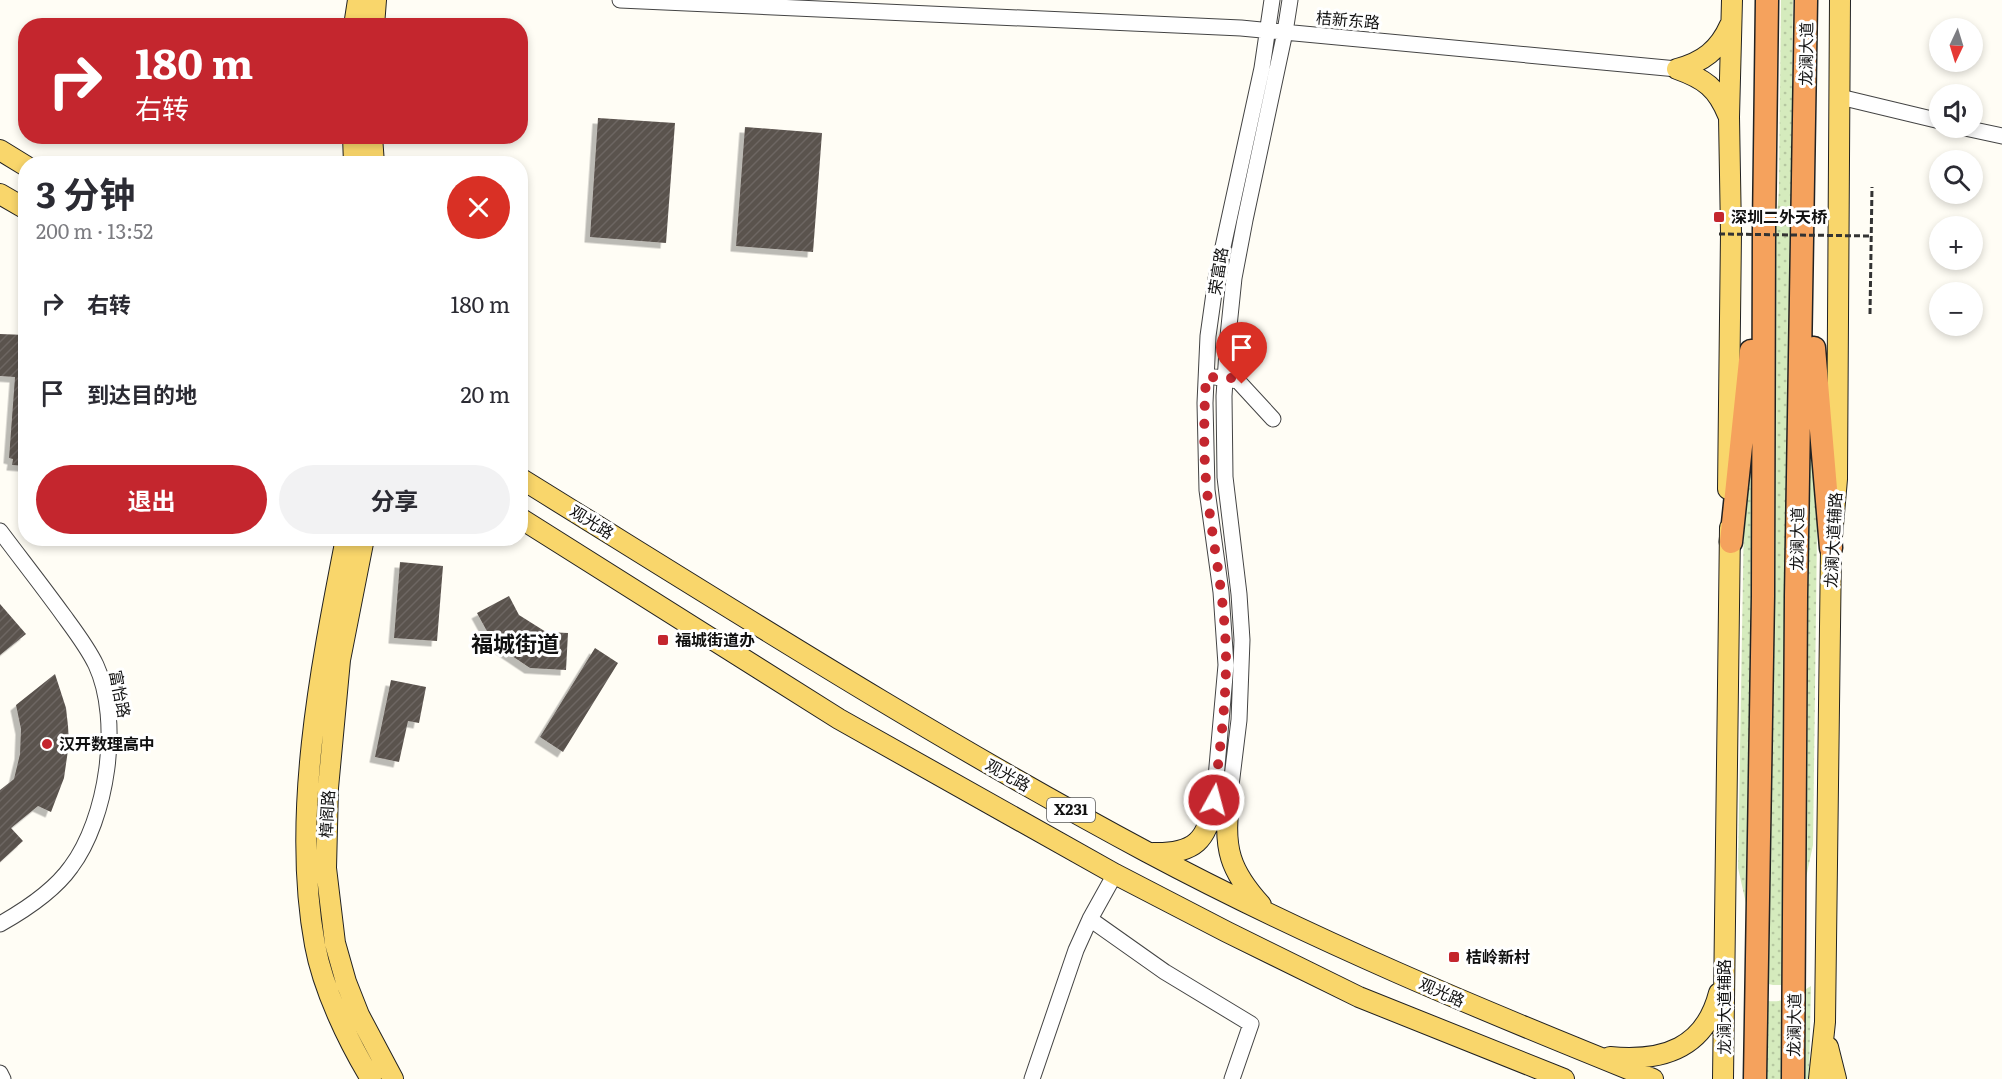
<!DOCTYPE html>
<html lang="zh">
<head>
<meta charset="utf-8">
<style>
	:root { --surface:#fff; --page:#f2f2f3; --text:#2b2b33; --muted:#7c7c81; --accent:#c4262e }
	body { margin:0; font-family:Literata,"Noto Sans SC",serif; background:var(--page); color:var(--text); height:100vh; display:flex; flex-direction:column; font-size:22px; white-space:nowrap }
	* { box-sizing:border-box; margin:0 }
	p { font-size:20px; color:var(--muted) }
	.icon { flex:none; width:33px; height:33px; fill:none; stroke:currentColor; stroke-width:2; stroke-linecap:round; stroke-linejoin:round }
	.map { position:relative; flex:1; overflow:hidden }
	.details { position:absolute; left:18px; top:156px; width:510px; height:390px; display:flex; flex-direction:column; background:var(--surface); border-radius:24px; box-shadow:0 3px 9px #0003 }
	.details>* { flex:none }
	.banner { position:absolute; left:18px; top:18px; width:510px; height:126px; border-radius:24px; box-shadow:0 3px 9px #0003; background:#c4262e; color:#fff; overflow:hidden }
	.needle { width:39px; rotate:184deg }
	.fabs { position:absolute; left:1929px; top:18px; display:grid; gap:12px }
	.fabs a { display:grid; place-items:center; width:54px; height:54px; border-radius:50%; background:var(--surface); box-shadow:0 3px 9px #0003; font-size:30px }
	.pin { position:absolute; display:grid; place-items:center; width:51px; height:51px; color:#fff; margin:-62px -26px; border-radius:50% 50% 50% 0; rotate:-45deg; box-shadow:0 0 6px #0007 }
	.pin .icon { rotate:45deg }
	.me { position:absolute; width:66px; margin:-33px; rotate:7deg; stroke-linejoin:round; filter:drop-shadow(0 0 4px #0008) }
	.turn { display:flex; align-items:center; gap:21px; height:126px; padding:0 18px; font-size:27px }
	.turn .icon { width:78px; height:78px; stroke-width:2.5 }
	.turn b { display:block; font-size:42px; line-height:51px }
	.round { display:grid; place-items:center; flex:none; width:63px; height:63px; border-radius:32px; background:var(--page) }
	.headline { display:flex; align-items:center; justify-content:space-between; height:102px; padding:0 18px }
	h1 { font-size:36px; font-weight:700; line-height:45px }
	.cta { display:flex; gap:12px; margin-top:auto; padding:12px 18px }
	.cta a { flex:1; height:69px; border-radius:36px; background:var(--accent); color:#fff; font-size:24px; font-weight:700; line-height:69px; text-align:center }
	.cta a+a { background:var(--page); color:var(--text) }
	ul { padding:0; list-style:none }
	li { display:flex; align-items:center; gap:18px; height:90px; padding:0 18px }
	li div { flex:1 }
	li b { display:block; font-size:22px }
	li em { font-style:normal }
	.map>svg:first-child { display:block }
</style>
</head>
<body>
<div class="map">
<svg width="2002" height="1079" viewBox="0 0 2002 1079">
	<defs>
		<pattern id="grass-dots" width="8" height="8" patternUnits="userSpaceOnUse" patternTransform="scale(1.5)"><rect width="8" height="8" fill="#d5ebbd"/><path d="M2 2h.1M6 6h.1" fill="none" stroke="#b6c8a1" stroke-width="1.8" stroke-linecap="round"/></pattern>
		<pattern id="building-hatch" width="6" height="6" patternUnits="userSpaceOnUse" patternTransform="scale(1.5)"><rect width="6" height="6" fill="#5a524d"/><path d="M-1 1l2-2M0 6l6-6M5 7l2-2" fill="none" stroke="#6d6662"/></pattern>
		<filter id="shadow"><feDropShadow dx="-5.5" dy="5.5" stdDeviation="0" flood-color="#0004"/></filter>
	</defs>
	<rect width="100%" height="100%" fill="#fffdf5"/>
	<path fill="url(#grass-dots)" d="M1781 0H1793L1791 205 1817 483V532L1813 845 1783 985H1773L1764 983 1738 868 1744 517 1773 262 1779 191Z
		M1811 986 1809 1079H1751L1745 1077V989C1770 1010 1787 1001 1811 986Z"/>
	<path fill="url(#building-hatch)" filter="url(#shadow)" d="M598 118 675 123 666 243 590 237Z
		M745 127 822 133 813 252 736 246Z
		M0 334 26 335V466L12 465 13 459 9 458 15 377 0 376Z
		M400 562 443 566 437 641 394 638Z
		M509 596 519 615 546 632 568 633 566 670 530 668 494 644 477 613Z
		M0 604 26 634 0 655Z
		M595 648 618 663 563 752 540 737Z
		M55 674 66 708 68 726 69 743 64 778 51 812 38 806 11 828 23 841 0 862V790L14 779 20 754 21 729 16 705Z
		M391 680 426 687 419 723 408 721 399 762 375 757Z"/>
	<g fill="none" stroke-linecap="round" stroke-linejoin="round">
		<g stroke="#444" stroke-width="17">
			<path id="minor" d="M620 0 1241 28 1677 69
				M1840 97 1940 121
				M1965 128 2002 136
				M1215 377 1238 381 1273 419
				M0 531C21 559 43 587 64 616 75 631 88 648 96 665 122 721 107 819 71 867 54 891 25 910 0 924
				M1214 800 1226 665 1221 592 1207 490 1205 403 1208 336 1216 279 1262 68 1272 0
				M1229 802 1239 720 1242 640 1239 594 1225 477 1224 396 1228 336 1234 278 1245 220 1285 32 1290 0
				M1090 919 1165 972 1251 1024 1232 1079
				M0 1073 3 1079
				M1032 1079 1076 950 1090 919 1115 874"/>
		</g>
		<g stroke="#222" stroke-width="22">
			<path id="major" d="M354 26 358 0
				M374 26 376 0
				M1677 69C1703 62 1719 50 1730 25
				M1677 69C1705 79 1717 88 1728 115
				M353 136 354 164
				M372 136 374 164
				M0 150 26 166
				M0 194 26 209
				M520 478C727 606 932 737 1147 852 1310 939 1481 1010 1653 1079
				M1728 489 1731 233 1729 117 1732 0
				M520 518 839 719 1115 874 1227 932 1359 997 1564 1079
				M346 538C321 666 291 816 315 945 323 989 348 1041 371 1079
				M364 538 340 660 328 788 326 868 335 943 346 982 359 1015 393 1079
				M1229 802C1223 848 1230 871 1261 905
				M1153 853C1194 854 1208 841 1214 800
				M1828 1047 1836 1079
				M1610 1057C1664 1062 1705 1048 1719 993
				M1723 1079 1730 528
				M1819 1079 1825 1022 1831 548 1837 479 1840 0"/>
		</g>
		<g stroke="#222" stroke-width="25">
			<path id="highway" d="M1814 348 1831 548
				M1731 542 1751 351
				M1755 1079 1763 596 1764 227 1767 0
				M1793 1079 1796 596 1806 0"/>
		</g>
		<path stroke="#333" stroke-width="3" stroke-dasharray="6 3" stroke-linecap="butt" d="M1870 314 1872 187"/>
		<use href="#minor" stroke="#fff" stroke-width="15"/>
		<use href="#major" stroke="#f9d66b" stroke-width="20"/>
		<use href="#highway" stroke="#f5a25d" stroke-width="22"/>
		<path stroke="#333" stroke-width="3" stroke-dasharray="6 3" stroke-linecap="butt" d="M1719 234 1872 236"/>
	</g>
	<g fill="none" stroke-linecap="round" stroke-linejoin="round">
		<path stroke="#c4262e" stroke-width="10" stroke-dasharray="0 18" d="M1214 800C1220 745 1229 688 1225 632 1222 584 1212 538 1207 491 1203 453 1204 415 1206 377L1231 378 1242 384"/>
	</g>
	<g fill="#c4262e" stroke="#fff" stroke-width="2">
		<rect x="1713" y="211" width="12" height="12" rx="3"/>
		<rect x="657" y="634" width="12" height="12" rx="3"/>
		<circle cx="47" cy="744" r="6"/>
		<rect x="1448" y="951" width="12" height="12" rx="3"/>
	</g>
	<g text-anchor="middle" stroke-width="6" stroke-linejoin="round" paint-order="stroke">
		<rect fill="#fff" stroke="#585858" stroke-width="1.5" x="1047" y="798" width="48" height="24" rx="4.5"/>
		<g font-size="15" font-weight="bold" fill="#111">
			<text x="1071" y="815">X231</text>
		</g>
		<g font-size="16" fill="#111" stroke="#fff">
			<text transform="translate(1348 20) rotate(5)" y="6">桔新东路</text>
			<text transform="translate(1806 54) rotate(-89)" y="6">龙澜大道</text>
			<text transform="translate(1218 271) rotate(-81)" y="6">荣富路</text>
			<text transform="translate(592 522) rotate(32)" y="6">观光路</text>
			<text transform="translate(1797 539) rotate(-89)" y="6">龙澜大道</text>
			<text transform="translate(1833 540) rotate(-87)" y="6">龙澜大道辅路</text>
			<text transform="translate(120 694) rotate(79)" y="6">富怡路</text>
			<text transform="translate(1008 775) rotate(29)" y="6">观光路</text>
			<text transform="translate(327 814) rotate(-87)" y="6">樟阁路</text>
			<text transform="translate(1442 992) rotate(24)" y="6">观光路</text>
			<text transform="translate(1724 1007) rotate(-90)" y="6">龙澜大道辅路</text>
			<text transform="translate(1794 1025) rotate(-89)" y="6">龙澜大道</text>
		</g>
		<g font-size="16" font-weight="bold" fill="#111" stroke="#fff" text-anchor="start">
			<text x="1731" y="223">深圳二外天桥</text>
			<text x="675" y="646">福城街道办</text>
			<text x="59" y="750">汉开数理高中</text>
			<text x="1466" y="963">桔岭新村</text>
		</g>
		<g font-size="22" font-weight="bold" fill="#111" stroke="#fff">
			<text x="515" y="652">福城街道</text>
		</g>
	</g>
</svg>
<div class="fabs">
<a><svg class="needle" viewBox="-14 -14 28 28"><path d="M0-13l5 13h-10z" fill="#e53935"/><path d="M0 13l5-13h-10z" fill="#7c7c81"/></svg></a>
<a><svg class="icon" aria-label="sound" viewBox="0 0 24 24"><path d="M4 9h4l5-4v14l-5-4H4zM17 9q2 3 0 6"/></svg></a>
<a><svg class="icon" aria-label="search" viewBox="0 0 24 24"><circle cx="10" cy="10" r="6"/><path d="M15 15l6 6"/></svg></a>
<a>+</a>
<a>−</a>
</div>
<div class="pin" style="left:1242px;top:384px;background:#d93025"><svg class="icon" aria-label="arrive" viewBox="0 0 24 24"><path d="M6 21V4h12l-3 4 3 4H6"/></svg></div>
<svg class="me" style="left:1214px;top:800px" viewBox="-20 -20 40 40"><circle r="17" fill="#c4262e" stroke="#fff" stroke-width="3"/><path d="M0-11L8 9 0 5-8 9z" fill="#fff"/></svg>
<div class="banner">
<div class="turn"><svg class="icon" aria-label="right" viewBox="0 0 24 24"><path d="M7 20v-9h11M14 6l5 5-5 5"/></svg><div><b>180 m</b>右转</div></div>
</div>
<section class="details">
<div class="headline"><div><h1>3 分钟</h1><p>200 m · 13:52</p></div><a class="round" style="background:#d93025;color:#fff"><svg class="icon" aria-label="close" viewBox="0 0 24 24"><path d="M6 6l12 12M18 6L6 18"/></svg></a></div>
<ul>
<li><svg class="icon" aria-label="right" viewBox="0 0 24 24"><path d="M7 20v-9h11M14 6l5 5-5 5"/></svg><div><b>右转</b></div><em>180 m</em></li>
<li><svg class="icon" aria-label="arrive" viewBox="0 0 24 24"><path d="M6 21V4h12l-3 4 3 4H6"/></svg><div><b>到达目的地</b></div><em>20 m</em></li>
</ul>
<div class="cta"><a>退出</a><a>分享</a></div>
</section>
</div>
</body>
</html>
